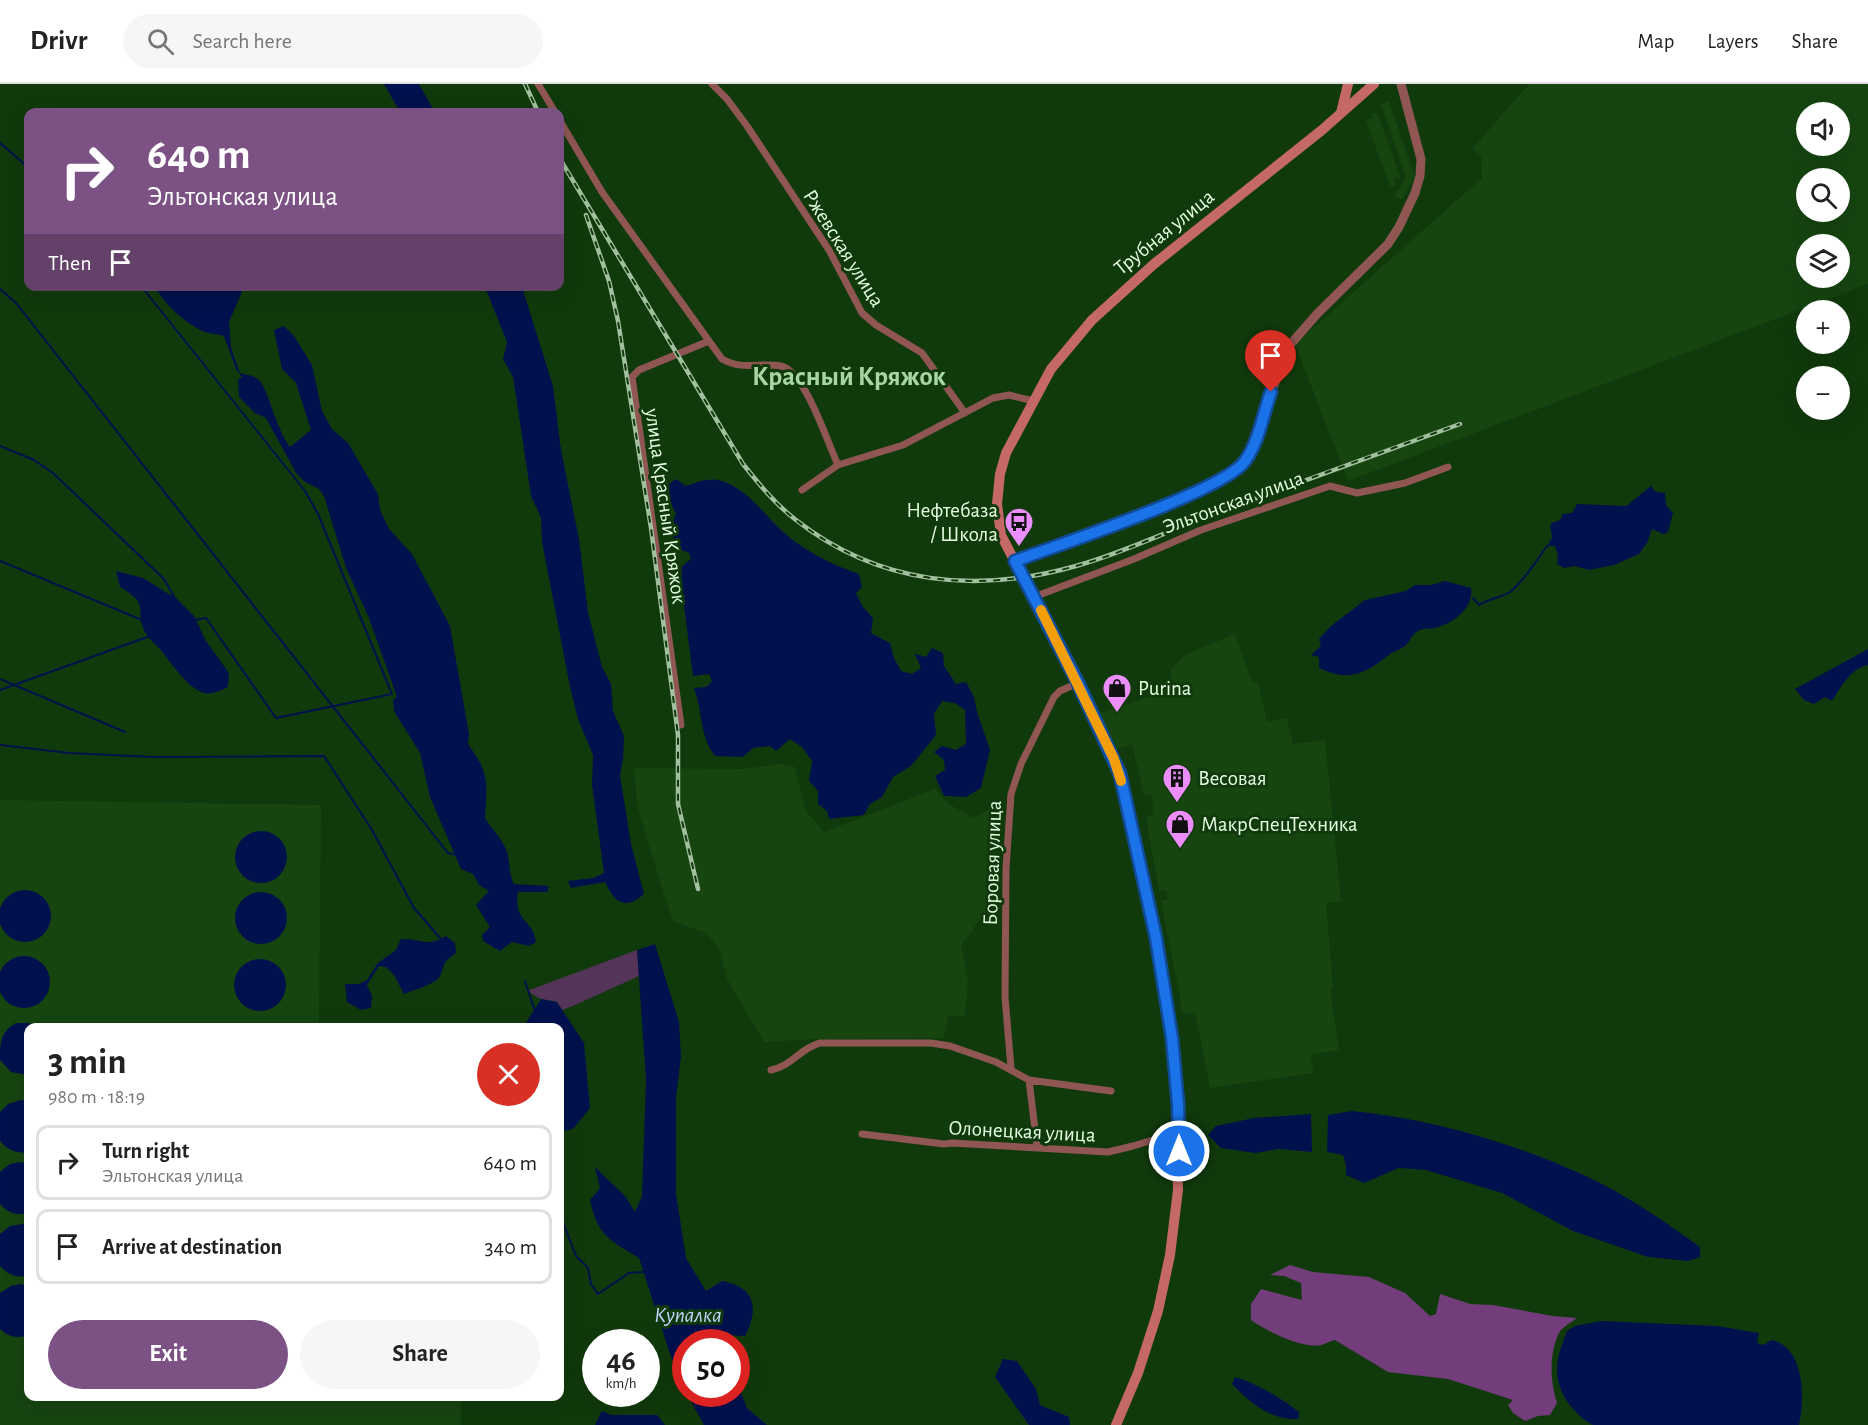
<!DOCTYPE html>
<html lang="en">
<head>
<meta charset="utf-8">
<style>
	:root { --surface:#fff; --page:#f6f6f6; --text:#222; --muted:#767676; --line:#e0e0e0; --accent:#7c5284 }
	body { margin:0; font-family:"Alegreya Sans",sans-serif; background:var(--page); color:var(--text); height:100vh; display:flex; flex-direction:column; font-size:22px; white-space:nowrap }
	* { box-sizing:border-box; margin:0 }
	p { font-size:20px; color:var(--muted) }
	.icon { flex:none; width:33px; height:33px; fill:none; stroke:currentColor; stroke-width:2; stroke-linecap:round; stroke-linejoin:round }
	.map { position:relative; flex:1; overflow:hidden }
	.drawer { position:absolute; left:24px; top:939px; width:540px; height:378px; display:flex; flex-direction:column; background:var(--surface); border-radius:12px; box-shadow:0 6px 24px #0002 }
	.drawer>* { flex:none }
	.hud { position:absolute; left:24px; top:24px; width:540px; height:183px; border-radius:12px; box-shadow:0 6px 24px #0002; background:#7c5284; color:#fff; overflow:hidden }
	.tools { position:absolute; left:1796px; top:18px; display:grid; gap:12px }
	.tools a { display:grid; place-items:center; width:54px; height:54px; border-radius:50%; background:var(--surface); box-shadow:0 6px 24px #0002; font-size:30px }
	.speed { position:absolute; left:582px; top:1245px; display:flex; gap:12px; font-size:30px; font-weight:700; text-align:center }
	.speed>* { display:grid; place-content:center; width:78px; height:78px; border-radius:50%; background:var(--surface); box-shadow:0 6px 24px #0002; line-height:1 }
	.speed small { font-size:15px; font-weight:400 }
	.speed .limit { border:9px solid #d22; background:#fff; color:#111 }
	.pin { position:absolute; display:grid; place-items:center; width:51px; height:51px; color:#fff; margin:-62px -26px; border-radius:50% 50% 50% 0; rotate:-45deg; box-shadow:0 0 6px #0007 }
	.pin .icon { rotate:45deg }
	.me { position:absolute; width:66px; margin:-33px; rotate:0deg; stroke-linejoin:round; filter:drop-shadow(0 0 4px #0008) }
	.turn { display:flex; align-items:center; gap:21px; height:126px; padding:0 24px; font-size:27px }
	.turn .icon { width:78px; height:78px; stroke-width:2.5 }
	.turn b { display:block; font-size:42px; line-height:51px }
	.then { display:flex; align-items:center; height:57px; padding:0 24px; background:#0003; gap:12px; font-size:22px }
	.round { display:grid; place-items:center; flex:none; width:63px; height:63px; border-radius:32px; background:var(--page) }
	.headline { display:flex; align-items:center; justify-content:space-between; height:102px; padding:0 24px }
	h1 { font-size:36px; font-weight:700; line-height:45px }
	.button { display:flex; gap:12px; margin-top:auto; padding:12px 24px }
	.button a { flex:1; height:69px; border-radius:36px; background:var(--accent); color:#fff; font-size:24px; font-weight:700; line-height:69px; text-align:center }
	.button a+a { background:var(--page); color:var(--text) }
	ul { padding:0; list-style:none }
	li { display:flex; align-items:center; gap:18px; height:75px; margin:0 12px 9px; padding:0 12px; border:3px solid var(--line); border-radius:12px }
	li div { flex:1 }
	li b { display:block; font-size:22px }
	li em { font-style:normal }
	header { display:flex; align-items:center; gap:36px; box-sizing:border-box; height:84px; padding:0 30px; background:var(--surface); border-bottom:2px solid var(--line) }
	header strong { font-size:28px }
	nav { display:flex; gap:33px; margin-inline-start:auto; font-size:21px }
	.search { width:420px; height:54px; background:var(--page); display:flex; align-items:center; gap:15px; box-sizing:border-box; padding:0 21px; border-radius:33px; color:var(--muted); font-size:22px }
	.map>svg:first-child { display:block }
</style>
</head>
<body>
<header>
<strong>Drivr</strong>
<div class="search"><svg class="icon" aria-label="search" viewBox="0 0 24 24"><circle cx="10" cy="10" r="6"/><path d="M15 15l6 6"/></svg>Search here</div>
<nav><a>Map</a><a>Layers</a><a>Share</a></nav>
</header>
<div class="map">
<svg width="1868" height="1341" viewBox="0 0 1868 1341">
	<rect width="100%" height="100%" fill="#113a0c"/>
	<path fill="#164510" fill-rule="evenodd" d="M1529 0H1868V200L1348 397 1295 260 1482 94 1481 72 1473 64ZM1806 28H1839V62H1806ZM1806 94H1839V128H1806ZM1806 160H1839V194H1806Z
		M1389 17 1415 93 1401 116 1395 112 1406 93 1381 20Z
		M1377 28 1400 93 1394 95 1396 101 1390 103 1366 36 1372 34 1371 30Z
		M1235 550 1252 597 1258 598 1267 638 1287 634 1293 660 1325 656 1341 817 1326 819 1333 905 1330 906 1339 966 1310 971 1314 989 1210 1004 1195 928 1183 930 1161 817 1168 815 1166 806H1159L1146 734 1154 730 1151 710 1144 711 1132 660 1118 665 1099 630 1171 605V585L1186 570Z
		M781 680 795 683 806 727 824 748 935 705 949 720 973 734 998 721 995 814 961 862 968 897 965 933 948 932 944 954 817 955 764 958 727 895 720 866 706 849 673 837 646 753 637 719 634 684 743 685Z
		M0 716 321 721 319 943 28 944V1312L461 1313V1341H0Z"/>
	<path fill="#543559" d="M637 866 639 892 573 922 562 926 557 918 541 915 527 907Z"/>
	<path fill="#723d7a" d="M1290 1181 1313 1188 1369 1193 1405 1209 1430 1232 1436 1230 1440 1210 1470 1220 1493 1221 1553 1232 1577 1234C1572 1238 1562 1243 1559 1249 1549 1269 1550 1298 1557 1319L1550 1331 1538 1332 1525 1337 1513 1329 1508 1321 1513 1316 1448 1295 1388 1288 1335 1256C1330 1257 1326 1260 1321 1261 1301 1265 1267 1247 1251 1236V1220L1261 1205 1302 1216 1301 1199 1284 1192 1270 1191Z"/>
	<path fill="#00114d" d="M384 0H419L435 28H400Z
		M155 203H244L229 238 231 264 240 289C246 291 253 291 258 295 268 303 276 346 290 363L311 346 296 299 282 285 274 246 284 242 294 252 312 281 322 327 332 345 348 359 378 410 380 426 389 445 412 470 450 542 469 650 468 660C490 691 487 697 485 734 492 746 505 757 508 772 510 782 509 790 514 800L549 802 547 808H518C513 838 533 835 536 858L529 862 512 858 500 867 483 857 482 851 490 843 476 821 489 807 479 801 473 790 461 785 430 713 420 669 394 627 393 616 397 613 369 534 346 484 324 412 319 405 305 398 296 389 266 334 255 329 239 313 238 296 242 293 236 285 224 252C218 250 211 250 205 248 187 241 163 219 155 203Z
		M485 203H522L553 302 561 366 579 455 588 528 602 583 611 600 613 627 624 652 623 675 620 691 631 760 644 810C625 827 614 818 605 798L571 804 568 797 593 794 604 789 592 701 593 671 578 635 570 603 542 458 541 434 531 412 513 293 503 275 507 258Z
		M676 395 686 402C698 398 710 393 722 397 747 405 764 430 782 447 803 466 832 481 859 490L862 503 856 509 863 523 873 534 871 549 890 559 894 574 901 587 912 590 921 584 915 570 926 573 932 564 943 569 944 582 956 600 966 598 974 613 977 628 990 666 981 704 966 713 944 712 935 692 945 686 944 676 934 668 942 662 956 666 966 660 965 626 955 619 942 617 934 630 936 651 911 682 893 693 882 713 870 720 864 731 829 735 827 727 818 720V707L809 697 812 677 802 663 790 655 776 667 770 662 753 664 743 673 715 672C699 651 703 628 694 604L706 603 712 597 709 590 693 592 681 498 682 482 691 475 689 469 676 464 670 445 676 430 670 417 669 400Z
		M1651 402 1656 408 1665 409 1666 421 1673 429 1668 448 1663 450 1652 445 1647 459 1639 470 1614 481 1589 486 1575 482 1564 484 1557 480 1558 471 1555 462H1547L1552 454 1550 440 1560 436 1563 430 1572 429 1577 420 1626 422Z
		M116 487 143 494 177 515 194 532 206 557 229 589 228 603C219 607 210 612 201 608 183 599 172 579 159 564 155 560 150 556 147 551 131 525 154 523 120 503Z
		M1445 497 1471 504C1474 524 1454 539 1435 544 1430 545 1422 544 1418 547 1411 551 1411 557 1406 561 1402 565 1395 567 1390 570 1366 589 1350 599 1319 584V573L1311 571 1321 562 1319 555 1331 542 1365 516 1406 507 1415 501H1431Z
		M1868 565V581C1850 585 1842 602 1832 617L1825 613 1814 620 1804 616 1795 605Z
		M235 773a26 26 0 1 1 52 0a26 26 0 1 1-52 0Z
		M-1 832a26 26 0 1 1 52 0a26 26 0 1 1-52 0Z
		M235 834a26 26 0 1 1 52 0a26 26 0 1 1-52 0Z
		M446 852 455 859 456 869C440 881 447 878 440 892 435 901 413 906 404 910L394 891 386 883 379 882 367 901 372 912 371 924 361 926 347 918 345 900H359L367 896 378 879 396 866 401 855C421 854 426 864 446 852Z
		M655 860 679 938 681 972 676 1014V1110L686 1174 706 1207 722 1197C756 1203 759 1225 745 1252L727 1251 724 1258H686L685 1306 671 1273 639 1174C609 1156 598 1152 590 1116L600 1104 595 1083 626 1113 635 1128 642 1112 646 996 637 866Z
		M-2 898a26 26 0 1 1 52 0a26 26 0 1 1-52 0Z
		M234 901a26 26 0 1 1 52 0a26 26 0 1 1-52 0Z
		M541 915 557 918 584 959 590 1024 573 1045 563 1047 560 1041V944L526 943 525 940Z
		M16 939H29L40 943 28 944V991L11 988 0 976C0 959 0 948 16 939Z
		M21 1016 28 1017V1068C16 1070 8 1066 0 1057V1028L8 1020Z
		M1352 1027C1433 1035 1514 1059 1588 1093 1627 1111 1665 1138 1700 1163V1173L1688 1177 1648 1173 1573 1147 1502 1109 1426 1086 1399 1084 1364 1099 1346 1091V1081L1343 1071 1327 1068 1328 1031Z
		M1311 1030 1312 1068 1279 1065 1255 1069 1221 1064 1208 1051 1216 1042 1254 1034Z
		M20 1078 28 1079V1129C17 1132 8 1129 0 1120V1088L10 1080Z
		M23 1140 28 1141V1192C17 1194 8 1191 0 1182V1150L10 1142Z
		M21 1200 28 1202V1251C18 1255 8 1253 0 1245V1209L11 1202Z
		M1601 1237 1717 1242 1759 1249 1757 1259 1763 1261 1772 1256C1805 1264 1805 1315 1799 1341H1593C1573 1330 1556 1307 1557 1284 1557 1272 1563 1258 1567 1247L1575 1242Z
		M1003 1275 1017 1277 1036 1305 1040 1321 1069 1333 1070 1341H1029L995 1293Z
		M1235 1293C1256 1299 1281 1314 1299 1328V1335C1272 1337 1250 1319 1232 1300Z
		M737 1298 747 1324 767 1341H704L687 1310H736Z
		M602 1327 611 1331H657L665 1341H595Z"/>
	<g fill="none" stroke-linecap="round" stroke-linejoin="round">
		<path stroke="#00114d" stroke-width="2" d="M0 59 28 83
			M141 202 305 407 318 430 392 610 276 634 206 534 195 536
			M0 205 16 219 448 769 457 771
			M0 362 34 376 53 389 164 495 177 518
			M0 477 142 536
			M1473 514 1479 521C1490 514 1503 513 1510 508 1525 496 1536 477 1547 462
			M0 595 125 648
			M0 606 150 552
			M0 661 69 669 153 673 324 672 372 746 414 824 441 855
			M525 897 535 927
			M560 1065 563 1044
			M560 1115 563 1138 576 1172 588 1184 591 1200 598 1210 629 1189 643 1188"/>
		<path stroke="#905654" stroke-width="7" d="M538 0 555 28
			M712 0 727 15 747 42 829 166 862 229 876 241 922 269 965 329
			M560 37 602 108 722 275C743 287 760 278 781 282 805 287 828 360 838 381
			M802 406 838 381 903 361 993 314 1009 311 1033 317
			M1034 513 1134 475 1201 446 1330 402 1357 409 1405 399 1448 383
			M681 641 632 293 639 286 709 257
			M1011 984 1005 913 1006 784 1011 710 1021 680 1054 613 1060 607 1078 599
			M771 986C790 983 802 963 820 959H931L950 962 996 978 1029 996 1111 1007
			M1029 996 1037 1062
			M862 1050 944 1060 952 1059 1108 1068 1133 1062 1179 1048"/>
		<path stroke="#905654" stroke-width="9" d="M1015 477 1183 412 1231 390 1245 377 1289 262 1317 230 1388 160 1399 143 1415 109 1420 92 1421 75 1401 0"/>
		<path stroke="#c56968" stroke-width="10" d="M1341 29 1348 0
			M1116 1341 1138 1289 1158 1227 1170 1171 1178 1106 1176 988 1156 854 1120 690 1078 599 1001 451 997 420 1000 390 1006 369 1051 285 1092 236 1154 180 1322 46 1374 0"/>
		<g stroke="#a2c09f" stroke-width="4.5">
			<path id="rail" d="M525 0 538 28
				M560 75 743 380C759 400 775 420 796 436 879 501 977 510 1076 482 1120 470 1164 449 1208 432 1292 401 1376 370 1460 340
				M586 131 609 197 618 237 651 444 678 651V720L698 805"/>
		</g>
		<use href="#rail" stroke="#113a0c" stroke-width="2" stroke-dasharray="7" stroke-linecap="butt"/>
	</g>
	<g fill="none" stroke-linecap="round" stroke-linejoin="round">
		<g stroke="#114b97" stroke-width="15">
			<path id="route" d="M1179 1067 1178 1020 1172 954 1156 854 1120 690 1078 599 1015 477C1057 461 1224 407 1245 377 1259 358 1263 330 1271 308"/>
		</g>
		<use href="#route" stroke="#1a73e8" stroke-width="10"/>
		<path stroke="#f59e0b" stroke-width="10" d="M1041 526 1114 675 1121 697"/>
	</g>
	<defs>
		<g id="bus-pin" transform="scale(1.5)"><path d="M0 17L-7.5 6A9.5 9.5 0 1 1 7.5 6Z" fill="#eb8dfb" stroke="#113a0c"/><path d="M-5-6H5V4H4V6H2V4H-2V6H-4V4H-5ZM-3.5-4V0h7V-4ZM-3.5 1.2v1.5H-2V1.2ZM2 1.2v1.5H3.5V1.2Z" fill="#111"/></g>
		<g id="shop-pin" transform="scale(1.5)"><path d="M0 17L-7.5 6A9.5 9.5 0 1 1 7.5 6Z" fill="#eb8dfb" stroke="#113a0c"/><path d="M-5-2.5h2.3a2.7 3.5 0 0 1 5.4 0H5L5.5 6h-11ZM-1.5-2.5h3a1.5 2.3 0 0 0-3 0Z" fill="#111"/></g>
		<g id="building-pin" transform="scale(1.5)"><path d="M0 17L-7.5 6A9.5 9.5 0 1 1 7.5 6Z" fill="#eb8dfb" stroke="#113a0c"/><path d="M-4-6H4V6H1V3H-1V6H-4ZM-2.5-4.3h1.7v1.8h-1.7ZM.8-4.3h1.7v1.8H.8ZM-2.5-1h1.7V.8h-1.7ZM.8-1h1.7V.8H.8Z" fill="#111"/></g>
	</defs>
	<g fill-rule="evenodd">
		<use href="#bus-pin" x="1019" y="438"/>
		<use href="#shop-pin" x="1117" y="604"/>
		<use href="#building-pin" x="1177" y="694"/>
		<use href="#shop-pin" x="1180" y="740"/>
	</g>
	<g text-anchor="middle" stroke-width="6" stroke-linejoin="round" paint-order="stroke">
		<g font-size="21" fill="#e4fce1" stroke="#113a0c">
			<text transform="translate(1164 148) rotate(-39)" y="7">Трубная улица</text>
			<text transform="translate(844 164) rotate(58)" y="7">Ржевская улица</text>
			<text transform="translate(1233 418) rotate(-20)" y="7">Эльтонская улица</text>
			<text transform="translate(666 422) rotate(82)" y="7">улица Красный Кряжок</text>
			<text transform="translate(992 779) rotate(-88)" y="7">Боровая улица</text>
			<text transform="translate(1022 1047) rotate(3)" y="7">Олонецкая улица</text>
		</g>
		<g font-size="21" fill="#e4fce1" stroke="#113a0c" text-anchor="start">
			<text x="998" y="433" text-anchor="end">Нефтебаза<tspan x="998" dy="24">/ Школа</tspan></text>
			<text x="1138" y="611">Purina</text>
			<text x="1198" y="701">Весовая</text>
			<text x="1201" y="747">МакрСпецТехника</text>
		</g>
		<g font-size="22" font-style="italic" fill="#c0d5fb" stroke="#113a0c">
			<text x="688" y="1238">Купалка</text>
		</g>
		<g font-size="27" font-weight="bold" fill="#a8d6a2" stroke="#113a0c">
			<text x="849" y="301">Красный Кряжок</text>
		</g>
	</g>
</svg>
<div class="tools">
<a><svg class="icon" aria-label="sound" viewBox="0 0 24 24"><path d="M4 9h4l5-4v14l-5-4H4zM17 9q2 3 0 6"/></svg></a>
<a><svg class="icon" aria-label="search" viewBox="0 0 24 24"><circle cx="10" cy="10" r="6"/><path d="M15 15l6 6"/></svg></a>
<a><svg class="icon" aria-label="layers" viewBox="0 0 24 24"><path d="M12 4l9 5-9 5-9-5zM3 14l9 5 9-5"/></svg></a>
<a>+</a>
<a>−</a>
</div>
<div class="speed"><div>46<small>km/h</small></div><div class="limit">50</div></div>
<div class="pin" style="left:1271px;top:308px;background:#d93025"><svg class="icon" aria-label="arrive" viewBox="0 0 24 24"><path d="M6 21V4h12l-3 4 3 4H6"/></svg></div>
<svg class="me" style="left:1179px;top:1067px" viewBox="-20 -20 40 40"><circle r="17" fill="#1a73e8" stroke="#fff" stroke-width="3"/><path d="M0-11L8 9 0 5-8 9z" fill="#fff"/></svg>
<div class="hud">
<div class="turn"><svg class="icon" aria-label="right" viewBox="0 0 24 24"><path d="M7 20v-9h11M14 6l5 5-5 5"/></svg><div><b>640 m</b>Эльтонская улица</div></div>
<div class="then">Then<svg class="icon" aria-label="arrive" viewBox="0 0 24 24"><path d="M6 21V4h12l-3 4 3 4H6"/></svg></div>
</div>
<section class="drawer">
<div class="headline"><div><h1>3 min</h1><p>980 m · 18:19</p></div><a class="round" style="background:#d93025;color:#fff"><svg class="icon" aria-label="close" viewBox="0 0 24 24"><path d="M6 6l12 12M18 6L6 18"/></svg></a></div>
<ul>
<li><svg class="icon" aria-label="right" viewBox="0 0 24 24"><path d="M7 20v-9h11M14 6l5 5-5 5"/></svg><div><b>Turn right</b><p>Эльтонская улица</p></div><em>640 m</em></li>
<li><svg class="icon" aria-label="arrive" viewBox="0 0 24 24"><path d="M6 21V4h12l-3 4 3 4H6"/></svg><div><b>Arrive at destination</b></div><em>340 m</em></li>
</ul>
<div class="button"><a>Exit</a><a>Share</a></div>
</section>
</div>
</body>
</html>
